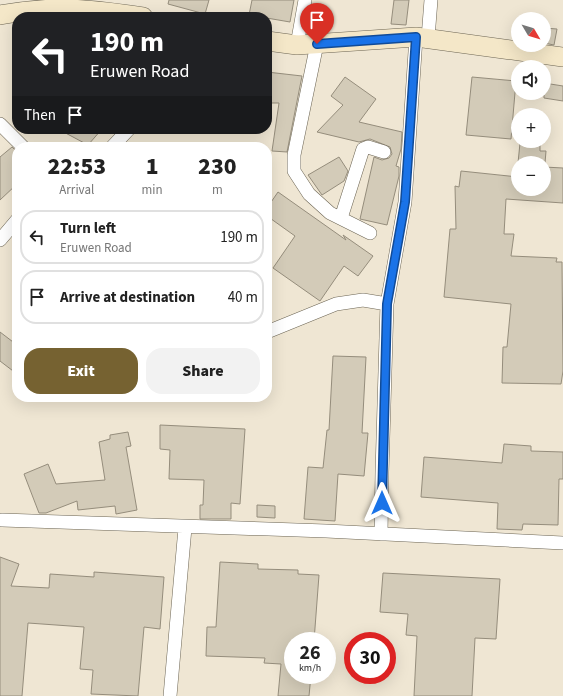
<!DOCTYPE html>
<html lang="en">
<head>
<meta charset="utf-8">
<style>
	:root { --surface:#fff; --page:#f2f2f2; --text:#222; --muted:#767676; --line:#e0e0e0; --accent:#766231 }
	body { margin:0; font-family:"Source Sans 3",sans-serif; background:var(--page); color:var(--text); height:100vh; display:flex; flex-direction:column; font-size:15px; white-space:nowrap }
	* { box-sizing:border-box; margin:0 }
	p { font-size:13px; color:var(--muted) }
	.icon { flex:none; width:22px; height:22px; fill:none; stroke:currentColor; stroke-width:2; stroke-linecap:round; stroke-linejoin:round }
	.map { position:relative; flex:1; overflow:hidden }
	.drawer { position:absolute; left:12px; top:142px; width:260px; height:260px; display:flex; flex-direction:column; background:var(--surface); border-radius:16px; box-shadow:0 4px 16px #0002 }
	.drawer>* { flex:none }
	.top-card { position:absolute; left:12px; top:12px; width:260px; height:122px; border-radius:16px; box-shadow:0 4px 16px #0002; background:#202124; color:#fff; overflow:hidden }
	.needle { width:26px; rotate:128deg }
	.controls { position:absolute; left:511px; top:12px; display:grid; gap:8px }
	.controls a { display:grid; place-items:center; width:40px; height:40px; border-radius:50%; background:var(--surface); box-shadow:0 4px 16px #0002; font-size:20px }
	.speed { position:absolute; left:284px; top:632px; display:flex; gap:8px; font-size:20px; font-weight:700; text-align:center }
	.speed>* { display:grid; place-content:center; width:52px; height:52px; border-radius:50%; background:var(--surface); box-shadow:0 4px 16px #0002; line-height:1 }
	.speed small { font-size:10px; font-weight:400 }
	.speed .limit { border:6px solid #d22; background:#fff; color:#111 }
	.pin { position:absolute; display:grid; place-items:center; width:34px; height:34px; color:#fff; margin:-41px -17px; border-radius:50% 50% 50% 0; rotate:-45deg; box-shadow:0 0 4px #0007 }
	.pin .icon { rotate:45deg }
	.me { position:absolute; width:44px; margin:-22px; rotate:0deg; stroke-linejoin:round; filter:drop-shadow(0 0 3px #0008) }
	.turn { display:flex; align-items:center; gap:14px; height:84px; padding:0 12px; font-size:18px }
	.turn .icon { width:52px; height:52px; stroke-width:2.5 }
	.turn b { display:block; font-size:28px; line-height:34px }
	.then { display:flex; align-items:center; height:38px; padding:0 12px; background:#0003; gap:8px; font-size:15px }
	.eta { display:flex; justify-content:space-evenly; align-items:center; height:68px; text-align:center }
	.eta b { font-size:24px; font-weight:800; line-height:28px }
	.button { display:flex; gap:8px; margin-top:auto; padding:8px 12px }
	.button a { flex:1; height:46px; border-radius:16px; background:var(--accent); color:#fff; font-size:16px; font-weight:800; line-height:46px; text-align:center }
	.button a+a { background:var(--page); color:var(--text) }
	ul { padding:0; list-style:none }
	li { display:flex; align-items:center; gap:12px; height:54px; margin:0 8px 6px; padding:0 4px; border:2px solid var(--line); border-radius:16px }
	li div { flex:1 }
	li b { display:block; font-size:15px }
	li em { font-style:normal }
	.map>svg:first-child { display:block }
</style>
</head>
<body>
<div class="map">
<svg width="563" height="696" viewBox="0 0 563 696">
	<rect width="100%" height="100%" fill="#efe6d3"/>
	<path fill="#d3cbb8" stroke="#958d7c" d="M169 0H209L205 14 168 4Z
		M252 0H294L290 22 249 15Z
		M394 0H409L406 25 391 24Z
		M544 28 557 29 554 45 544 43Z
		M267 72 302 76 287 152 272 151 279 103H267Z
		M345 77 376 99 359 122 402 132 401 149 396 166 399 167V176L387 225 360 219 374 157 382 160 389 158 392 154 390 147 370 139 359 142 317 132 343 105 331 96Z
		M472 77 516 81 511 139 466 135Z
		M544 83 563 86V101L544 98Z
		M58 129H102L88 145Z
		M520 143 540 145V151H546L545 163H518Z
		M12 147 17 152V184L0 200V157Z
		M339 157 348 171 344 181 322 195 308 175Z
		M544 167 563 168V203L506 199 504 234H514L511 256 557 258 556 262H562L563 371 561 384 502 383 503 347H507L511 304 444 297 450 229H456L455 186 459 187 461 171 518 177V189H544Z
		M278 192 346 240 343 235 373 256 358 276 344 266 320 301 273 268 295 236 267 216V208Z
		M0 332 17 345V374L0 361Z
		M333 356 366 357 362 433H368L364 476 338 474 335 521 304 519 308 467 323 468 327 430H329Z
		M160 425 245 429 240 504 231 503V519H200V505H203L204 480 169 479 170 450 160 449Z
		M128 432 131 446 126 447 137 510 116 514 115 506 78 510 77 501 46 513H39L24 474 48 464 56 484 105 480 99 442 110 439V435Z
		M504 444 531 446V451L563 452V479H559L558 525 523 524 522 530 497 529 498 503 421 497 424 457 502 463Z
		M257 505 275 506V518L257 517Z
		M0 557 19 564 11 586 49 588 50 574 94 577V572L164 577 160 629 144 627 138 696 91 694 93 670 80 669 84 627 28 623 22 696H0Z
		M220 562 258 564V569L298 570V574L319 575 314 641H293V675H311L309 696H278L281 664 264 663 265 658 206 656 207 627H216Z
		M383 573 500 579 496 639 475 638 472 696H414L417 636 406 635 408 614 380 612Z"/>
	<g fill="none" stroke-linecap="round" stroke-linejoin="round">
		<g stroke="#6c6554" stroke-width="14">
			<path id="street" d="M428 38 431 0
				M317 44 294 155V171L309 194 330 213 370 233
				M297 45 305 0
				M0 124 23 147
				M112 147 129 129
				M341 218 363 149 368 147 384 152
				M0 240 17 220
				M267 332 336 304 363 300 387 304
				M2 520 326 531 563 543
				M381 534 382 472 387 304 405 202 416 37
				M170 696 185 528"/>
		</g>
		<g stroke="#6c6554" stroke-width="20">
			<path id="secondary" d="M0 15C53 5 91 9 143 17
				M267 41 297 45 416 37 563 57"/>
		</g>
		<use href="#street" stroke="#fff" stroke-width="13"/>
		<use href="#secondary" stroke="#f4e7c8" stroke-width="19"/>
	</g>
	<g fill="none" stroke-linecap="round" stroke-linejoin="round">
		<g stroke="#114b97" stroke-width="10">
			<path id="route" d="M317 44 416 37 405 202 387 304 382 503"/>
		</g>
		<use href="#route" stroke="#1a73e8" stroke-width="7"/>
	</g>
</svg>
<div class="controls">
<a><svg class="needle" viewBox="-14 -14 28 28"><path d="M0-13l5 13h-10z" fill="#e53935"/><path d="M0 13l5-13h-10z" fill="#767676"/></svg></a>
<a><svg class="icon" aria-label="sound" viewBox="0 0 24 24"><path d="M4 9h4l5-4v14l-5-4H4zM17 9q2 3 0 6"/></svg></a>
<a>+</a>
<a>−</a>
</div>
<div class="speed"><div>26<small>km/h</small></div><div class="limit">30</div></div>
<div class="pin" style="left:317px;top:44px;background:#d93025"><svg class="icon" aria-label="arrive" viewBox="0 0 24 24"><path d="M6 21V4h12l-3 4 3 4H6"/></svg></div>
<svg class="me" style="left:382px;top:503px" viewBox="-20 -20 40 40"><path d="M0-17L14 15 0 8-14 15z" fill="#1a73e8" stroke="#fff" stroke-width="4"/></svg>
<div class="top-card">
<div class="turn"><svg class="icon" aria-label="left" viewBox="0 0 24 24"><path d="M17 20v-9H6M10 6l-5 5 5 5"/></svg><div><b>190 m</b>Eruwen Road</div></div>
<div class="then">Then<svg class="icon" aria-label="arrive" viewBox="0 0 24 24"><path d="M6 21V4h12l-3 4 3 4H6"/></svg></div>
</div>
<section class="drawer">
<div class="eta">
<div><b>22:53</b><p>Arrival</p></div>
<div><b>1</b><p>min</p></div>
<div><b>230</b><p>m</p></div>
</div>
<ul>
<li><svg class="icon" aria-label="left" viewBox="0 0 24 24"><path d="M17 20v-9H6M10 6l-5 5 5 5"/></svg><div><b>Turn left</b><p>Eruwen Road</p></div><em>190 m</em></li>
<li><svg class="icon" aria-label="arrive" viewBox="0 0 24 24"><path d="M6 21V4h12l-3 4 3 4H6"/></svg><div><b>Arrive at destination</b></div><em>40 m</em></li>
</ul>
<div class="button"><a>Exit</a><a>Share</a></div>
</section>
</div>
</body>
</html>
